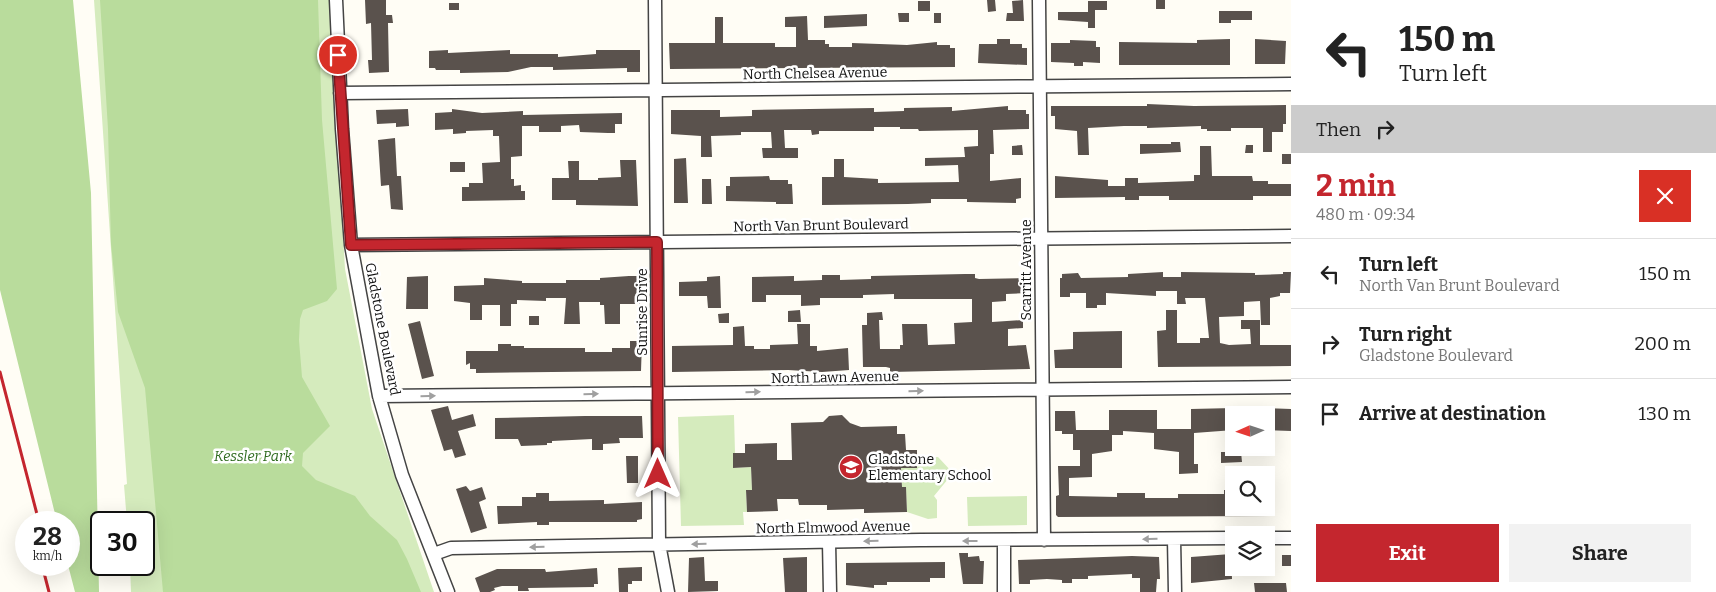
<!DOCTYPE html>
<html lang="en">
<head>
<meta charset="utf-8">
<style>
	:root { --surface:#fff; --page:#f2f2f2; --text:#222; --muted:#767676; --line:#e0e0e0; --accent:#c4262e }
	body { margin:0; font-family:Bitter,serif; background:var(--page); color:var(--text); height:100vh; display:flex; flex-direction:column; font-size:19px; white-space:nowrap }
	* { box-sizing:border-box; margin:0 }
	p { font-size:16px; color:var(--muted) }
	.icon { flex:none; width:28px; height:28px; fill:none; stroke:currentColor; stroke-width:2; stroke-linecap:round; stroke-linejoin:round }
	.map { position:relative; flex:1; overflow:hidden }
	.drawer { display:flex; flex-direction:column; background:var(--surface); width:425px }
	.drawer>* { flex:none }
	.top-card { background:#fff; color:var(--text); overflow:hidden }
	.needle { width:32px; rotate:267deg }
	.buttons { position:absolute; left:1225px; top:406px; display:grid; gap:10px }
	.buttons a { display:grid; place-items:center; width:50px; height:50px; border-radius:0px; background:var(--surface); box-shadow:0 5px 20px #0002; font-size:25px }
	.speed { position:absolute; left:15px; top:511px; display:flex; gap:10px; font-size:25px; font-weight:700; text-align:center }
	.speed>* { display:grid; place-content:center; width:65px; height:65px; border-radius:50%; background:var(--surface); box-shadow:0 5px 20px #0002; line-height:1 }
	.speed small { font-size:12px; font-weight:400 }
	.speed .limit { border:2px solid #111; border-radius:8px; background:#fff; color:#111 }
	.pin { position:absolute; display:grid; place-items:center; width:42px; height:42px; color:#fff; margin:-21px; border:2px solid #fff; border-radius:50%; box-shadow:0 1px 5px #0007 }
	.me { position:absolute; width:55px; margin:-28px; rotate:0deg; stroke-linejoin:round; filter:drop-shadow(0 0 4px #0008) }
	.turn { display:flex; align-items:center; gap:18px; height:105px; padding:0 25px; font-size:22px }
	.turn .icon { width:65px; height:65px; stroke-width:2.5 }
	.turn b { display:block; font-size:35px; line-height:42px }
	.then { display:flex; align-items:center; height:48px; padding:0 25px; background:#0003; gap:10px; font-size:19px }
	.round { display:grid; place-items:center; flex:none; width:52px; height:52px; border-radius:0px; background:var(--page) }
	.summary { display:flex; align-items:center; justify-content:space-between; height:85px; padding:0 25px }
	h1 { font-size:30px; font-weight:700; line-height:38px; color:var(--accent) }
	.button { display:flex; gap:10px; margin-top:auto; padding:10px 25px }
	.button a { flex:1; height:58px; border-radius:0px; background:var(--accent); color:#fff; font-size:20px; font-weight:700; line-height:58px; text-align:center }
	.button a+a { background:var(--page); color:var(--text) }
	ul { padding:0; list-style:none }
	li { display:flex; align-items:center; gap:15px; height:70px; padding:0 25px; border-top:1px solid var(--line) }
	li div { flex:1 }
	li b { display:block; font-size:19px }
	li em { font-style:normal }
	main { display:flex; flex:1; min-height:0 }
	.map>svg:first-child { display:block }
</style>
</head>
<body>
<main>
<div class="map">
<svg width="1291" height="592" viewBox="0 0 1291 592">
	<rect width="100%" height="100%" fill="#fffdf5"/>
	<path fill="#d5ebbd" d="M94 0H329L345 269 372 409 434 592H131L130 565H144V522H127L124 485 127 484Z
		M734 415 735 453H733V468L751 467 752 490 746 491 747 512H743L744 525 681 526 678 417Z
		M938 457 953 473 934 496 937 500V518L928 519 907 512 906 488 902 487 901 468H917V458Z
		M1027 496V525L968 526 967 497Z"/>
	<path fill="#b9dc9c" d="M0 0H73L91 193 99 592H75L68 565 69 522H57L0 290Z
		M100 0H318L322 120 337 289 327 301 303 310 300 319 299 340 302 377 330 426 303 453 302 466 316 480 355 496 370 516 397 540 407 559 421 592H163L145 388 118 312 111 244 108 129Z"/>
	<path fill="#5a524d" d="M365 0H386V15H392L393 23H388L389 72 369 73 368 60H372L371 23 366 24Z
		M987 0H995L996 11 988 12Z
		M1023 0 1024 21H1006L1007 13H1013L1012 1Z
		M1156 0H1165V9H1156Z
		M918 1H930V11H918Z
		M1088 1H1107V10H1095V28H1088V22L1058 20V12H1088Z
		M449 3H459V10H449Z
		M1219 11H1252V20H1231V23H1219Z
		M898 13H909V22H899Z
		M934 13H941V23H934Z
		M867 14V26L824 28V16Z
		M807 16 808 40H825V44H829V47H852V43L907 45 937 42V45H950V48H955V67L670 69 669 43H715V17H723V43H775V47H796V27H785V17Z
		M997 39H1010V44H1022V48H1027V65L978 63 979 44H997Z
		M1230 39V65H1119V42L1197 43V40Z
		M1255 39 1286 41 1285 64H1255Z
		M1070 40 1096 41V47H1100V63L1083 62V66H1074V63L1051 62V43H1070Z
		M448 50V53L510 50V54H558V57L596 54V50H640V72H627V68L553 70V67H531L508 72 460 73V70H436L435 68H429V51Z
		M1147 104 1194 106 1286 105V124H1283V132H1272V152H1263V128H1231V131H1207V129H1201V126L1147 128V126H1124L1088 128 1089 155H1078L1077 131 1055 129V116H1051V106H1147Z
		M1008 106V110H1026V114H1029V129L993 130 994 154H990V181L1021 178V198L1016 199V203L967 202V199H931V203L908 204 822 205V177H834V159H844V177L878 179V183L959 182 958 165 925 166V158L965 157 964 147 978 146V130L919 131 918 129H900V127H874V131H819V134L812 135 811 130H784L785 148H798V158H763L762 148H772L771 132H741V135L711 136 712 157H701V136L671 134V110H720V117L752 116V110L874 108V112L904 111V108L952 107V111Z
		M408 109 409 126 396 127V123L377 124 376 110Z
		M452 109 482 113 523 111V115L622 113V124H615V133H608L580 132 579 125 561 126V132H539V126H522V156L511 157V179H514V186L521 185V191H525V200L462 201V187H469V183H483L482 163 500 162 499 136H493V130L466 131V133L453 134V129L435 130V113L452 112Z
		M395 138 397 176H401L403 210 391 209 389 185 381 186 378 140Z
		M1171 142H1180L1181 152 1140 154V144H1171Z
		M1022 145 1023 155H1012V146Z
		M1246 145H1253V153H1245Z
		M1200 146H1211L1212 176H1252L1253 181H1268V184H1291V196H1253V200H1169V196H1139V200H1125V197L1055 198V176L1108 180V186H1125V178H1138V183L1194 181V175H1200Z
		M1282 154H1291V164H1282Z
		M686 158 688 203H674V159Z
		M620 160H636L638 206 576 205V200H552V178H569L568 161H579V180H598V178L621 177Z
		M450 162H465V172H450Z
		M769 176 770 180H788V184H792L793 204H776V202L726 201V186H730V177Z
		M702 179H711L712 204H702Z
		M1163 272V277H1181V272L1255 273V275L1283 274V272H1291L1290 293H1280V296L1270 298V325H1261L1260 301 1244 302V316L1219 317 1220 343 1229 345 1251 344 1250 329H1241V320H1260V345H1291V366L1158 367 1157 331 1166 330V310H1177V343H1200V338H1209L1205 298H1185L1186 304H1177V291H1156V296L1106 293V305H1097V308H1086V293H1070V297H1060V278H1062V274L1078 273 1081 278 1128 277V274Z
		M965 274H975V278L979 279 1029 278 1030 290H1026V293L1006 294V301L992 302V322L1023 320V328L1008 329V346L1026 345 1030 369 890 372V368L886 367H863L862 325H867V313L882 312 883 320H879L880 349H900V345H903L902 324H927L928 345 955 344 954 323 972 322V299H894V294L863 295V298H820V305L801 306V295H766V302H752V277L794 276V281L822 280V275H840V280L871 279V276Z
		M428 276V309H406L407 277Z
		M629 276H641L640 304H620V324H605L604 305H600V302H579L580 324H564L566 298H546V301L517 300V304H511V326H500V305H482V320H470V303L454 301V286L484 285V278L522 281V283H566V280H600V278Z
		M720 276 721 308H708L707 296H679V282L707 281V277Z
		M800 310 801 322H788V311Z
		M729 313V323H719L718 314Z
		M529 316H539V325H529Z
		M420 321 434 376 422 379 408 324Z
		M797 324H810V346H817V351L848 348 849 370 822 372 788 370 672 372V346L733 345V327L744 326 745 346H754V349H770V345L798 344Z
		M1122 331V368H1055L1054 350 1073 349V332Z
		M630 341H642L641 371 476 373V369H470V363L466 365V351H498V344H511V346H524V348H585V352H612V348H630Z
		M448 406 452 420 473 414 476 426 458 431 466 455 455 458 452 449 444 451 431 410Z
		M1234 408V430L1194 433V464H1198V473L1179 474V452L1154 449V433L1123 431V435H1112V451L1092 454V477L1069 478V496L1117 497V493H1145V498H1178V494H1224V490H1234V508H1269V516L1058 517 1056 515V496L1059 495 1058 466H1080V450H1073V434H1062V431H1055V411H1075L1076 430H1109V410H1157V429H1191V409Z
		M1266 408 1291 409V431L1266 430Z
		M842 415 850 423 861 427 897 426V434H905L906 450H917V468H901L902 487H906L907 512 864 513V509L827 510V505H799L798 499H777L778 511 747 512 746 490H752L751 467 733 468V453H745V444L777 443V460H792L791 423 823 422 829 416Z
		M585 416H642L643 438H619L620 443 603 444V450H592V439L552 441V443H547V445L521 446 518 439H495V418Z
		M1221 452H1241L1242 462 1221 463Z
		M626 456H638V483H627Z
		M466 486 470 491 482 487 486 499 479 502 487 528 471 533 456 489Z
		M536 493H549V501L604 500V504L642 502V519L637 520V522H549V525H537V522L498 524 497 506H522V497H536Z
		M959 553H968V557L979 556 980 561H984L983 584H963Z
		M1231 554 1232 579 1191 583V557Z
		M1282 555H1291V566H1282Z
		M1132 556 1159 557 1160 579H1157L1156 592H1140V578H1132V574L1088 576V579H1072V583H1062V580L1047 579 1030 580V584H1019L1018 560Z
		M704 557 705 581H718V591L688 592 689 558Z
		M807 557V592H785L783 558Z
		M945 562V578H930V582H887V585H874V588L846 585V563Z
		M642 567V581H632V584H628V592H619L618 568Z
		M597 568 598 584H594V587L528 588 529 591H518V586H502L494 588 495 590 490 592H480L475 578 497 569H545L546 572Z
		M1254 583H1286L1287 592H1255Z"/>
	<g fill="none" stroke-linecap="round" stroke-linejoin="round">
		<g stroke="#444" stroke-width="15">
			<path id="minor" d="M336 0 342 129 351 245 379 396 402 475 448 592
				M655 0 659 544 668 592
				M1039 0 1044 540
				M340 93 1291 84
				M351 245 1291 236
				M379 396 1291 387
				M1266 538H1291
				M1174 539 1175 592
				M1004 541V592
				M829 542 830 592
				M434 554 451 548 920 540 1234 538"/>
		</g>
		<use href="#minor" stroke="#fff" stroke-width="12"/>
		<path stroke="#c4262e" stroke-width="3" d="M0 372 39 522
			M42 565 49 592"/>
	</g>
	<defs><path id="oneway-solid" d="M-6-.8H1V-3.2L6.5 0L1 3.2V.8H-6Z" transform="scale(1.25)"/></defs>
	<g fill="#a0a0a0">
		<use href="#oneway-solid" transform="translate(916 391) rotate(-1)"/>
		<use href="#oneway-solid" transform="translate(753 392) rotate(-1)"/>
		<use href="#oneway-solid" transform="translate(591 394) rotate(-1)"/>
		<use href="#oneway-solid" transform="translate(428 396) rotate(-1)"/>
		<use href="#oneway-solid" transform="translate(1150 539) rotate(179)"/>
		<use href="#oneway-solid" transform="translate(871 541) rotate(179)"/>
		<use href="#oneway-solid" transform="translate(970 541) rotate(-180)"/>
		<use href="#oneway-solid" transform="translate(699 544) rotate(179)"/>
		<use href="#oneway-solid" transform="translate(537 547) rotate(179)"/>
	</g>
	<g fill="none" stroke-linecap="round" stroke-linejoin="round">
		<g stroke="#7f191e" stroke-width="12">
			<path id="route" d="M338 55 351 245 657 242 658 474"/>
		</g>
		<use href="#route" stroke="#c4262e" stroke-width="9"/>
	</g>
	<defs>
		<g id="school-disc" transform="scale(1.25)"><circle r="9.5" fill="#c4262e" stroke="#fff"/><path d="M0-5L7-2L0 1L-7-2ZM-4 1L0 2.5L4 1V4Q0 6-4 4Z" fill="#fff"/></g>
	</defs>
	<g fill-rule="evenodd">
		<use href="#school-disc" x="851" y="467"/>
	</g>
	<g text-anchor="middle" stroke-width="5" stroke-linejoin="round" paint-order="stroke">
		<g font-size="14" fill="#111" stroke="#fff">
			<text transform="translate(815 73) rotate(-1)" y="5">North Chelsea Avenue</text>
			<text transform="translate(821 225) rotate(-1)" y="5">North Van Brunt Boulevard</text>
			<text transform="translate(1026 270) rotate(-90)" y="5">Scarritt Avenue</text>
			<text transform="translate(642 312) rotate(-90)" y="5">Sunrise Drive</text>
			<text transform="translate(383 329) rotate(79)" y="5">Gladstone Boulevard</text>
			<text transform="translate(835 377) rotate(-1)" y="5">North Lawn Avenue</text>
			<text transform="translate(833 527) rotate(-1)" y="5">North Elmwood Avenue</text>
		</g>
		<g font-size="14" font-style="italic" fill="#2f6b1f" stroke="#fff">
			<text x="253" y="461">Kessler Park</text>
		</g>
		<g font-size="14" fill="#111" stroke="#fff" text-anchor="start">
			<text x="868" y="464">Gladstone<tspan x="868" dy="16">Elementary School</tspan></text>
		</g>
	</g>
</svg>
<div class="buttons">
<a><svg class="needle" viewBox="-14 -14 28 28"><path d="M0-13l5 13h-10z" fill="#e53935"/><path d="M0 13l5-13h-10z" fill="#767676"/></svg></a>
<a><svg class="icon" aria-label="search" viewBox="0 0 24 24"><circle cx="10" cy="10" r="6"/><path d="M15 15l6 6"/></svg></a>
<a><svg class="icon" aria-label="layers" viewBox="0 0 24 24"><path d="M12 4l9 5-9 5-9-5zM3 14l9 5 9-5"/></svg></a>
</div>
<div class="speed"><div>28<small>km/h</small></div><div class="limit">30</div></div>
<div class="pin" style="left:338px;top:55px;background:#d93025"><svg class="icon" aria-label="arrive" viewBox="0 0 24 24"><path d="M6 21V4h12l-3 4 3 4H6"/></svg></div>
<svg class="me" style="left:658px;top:474px" viewBox="-20 -20 40 40"><path d="M0-17L14 15 0 8-14 15z" fill="#c4262e" stroke="#fff" stroke-width="4"/></svg>
</div>
<section class="drawer">
<div class="top-card">
<div class="turn"><svg class="icon" aria-label="left" viewBox="0 0 24 24"><path d="M17 20v-9H6M10 6l-5 5 5 5"/></svg><div><b>150 m</b>Turn left</div></div>
<div class="then">Then<svg class="icon" aria-label="right" viewBox="0 0 24 24"><path d="M7 20v-9h11M14 6l5 5-5 5"/></svg></div>
</div>
<div class="summary"><div><h1>2 min</h1><p>480 m · 09:34</p></div><a class="round" style="background:#d93025;color:#fff"><svg class="icon" aria-label="close" viewBox="0 0 24 24"><path d="M6 6l12 12M18 6L6 18"/></svg></a></div>
<ul>
<li><svg class="icon" aria-label="left" viewBox="0 0 24 24"><path d="M17 20v-9H6M10 6l-5 5 5 5"/></svg><div><b>Turn left</b><p>North Van Brunt Boulevard</p></div><em>150 m</em></li>
<li><svg class="icon" aria-label="right" viewBox="0 0 24 24"><path d="M7 20v-9h11M14 6l5 5-5 5"/></svg><div><b>Turn right</b><p>Gladstone Boulevard</p></div><em>200 m</em></li>
<li><svg class="icon" aria-label="arrive" viewBox="0 0 24 24"><path d="M6 21V4h12l-3 4 3 4H6"/></svg><div><b>Arrive at destination</b></div><em>130 m</em></li>
</ul>
<div class="button"><a>Exit</a><a>Share</a></div>
</section>
</main>
</body>
</html>
